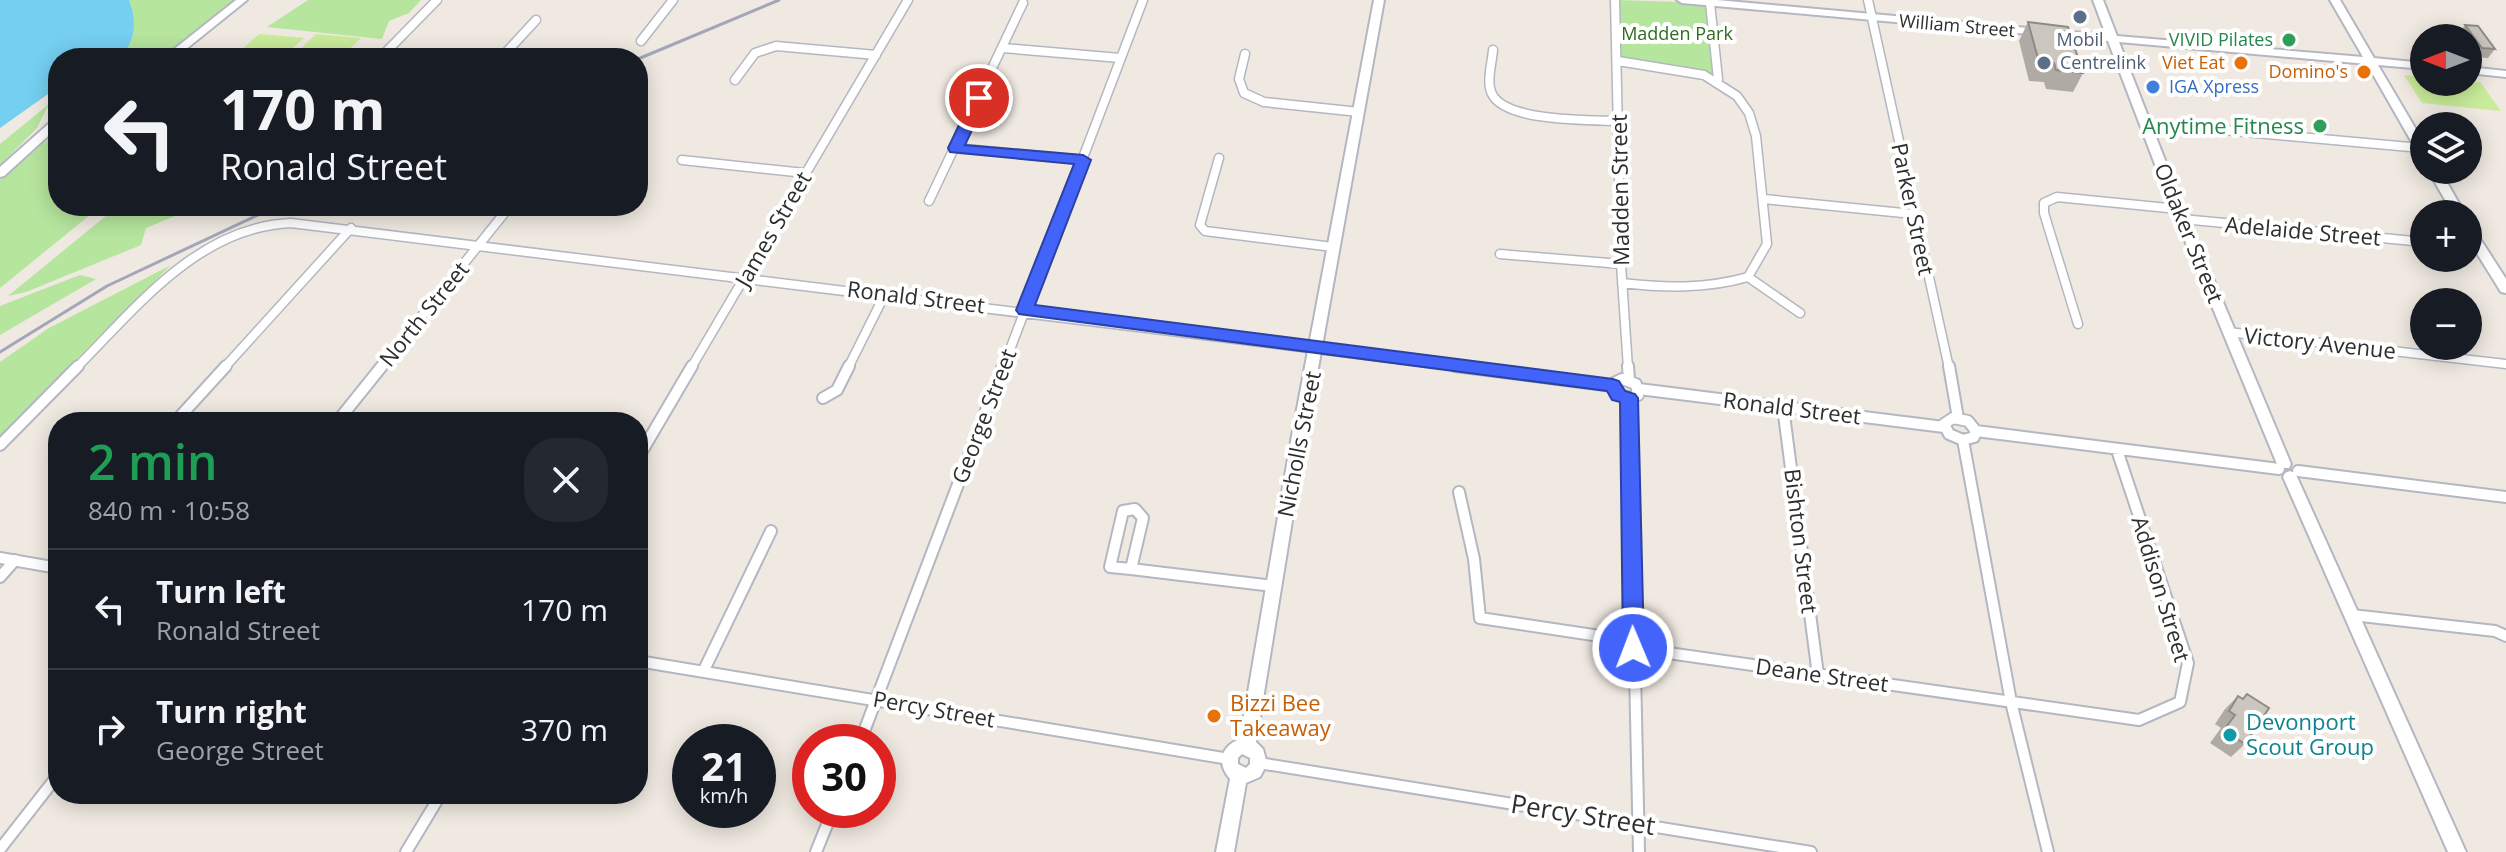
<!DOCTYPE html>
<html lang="en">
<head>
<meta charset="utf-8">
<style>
	:root { --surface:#171b24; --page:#242831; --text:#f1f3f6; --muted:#9ea1a6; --line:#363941 }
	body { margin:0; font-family:"Open Sans",sans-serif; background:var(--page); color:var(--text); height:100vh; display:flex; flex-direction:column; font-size:30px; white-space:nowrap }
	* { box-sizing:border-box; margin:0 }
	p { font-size:26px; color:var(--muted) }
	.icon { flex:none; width:44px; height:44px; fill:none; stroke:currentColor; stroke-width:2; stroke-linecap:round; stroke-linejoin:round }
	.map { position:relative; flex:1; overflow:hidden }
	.drawer { position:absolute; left:48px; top:412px; width:600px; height:392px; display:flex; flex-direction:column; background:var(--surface); border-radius:32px; box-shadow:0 4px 20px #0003 }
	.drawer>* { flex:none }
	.guide { position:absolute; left:48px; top:48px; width:600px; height:168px; border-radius:32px; box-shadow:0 4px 20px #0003; background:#171b24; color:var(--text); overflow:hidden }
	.needle { width:52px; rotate:270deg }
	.tools { position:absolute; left:2410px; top:24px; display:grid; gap:16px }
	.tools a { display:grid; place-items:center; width:72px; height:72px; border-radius:50%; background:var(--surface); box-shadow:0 4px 20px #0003; font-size:40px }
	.speed { position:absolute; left:672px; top:724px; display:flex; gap:16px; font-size:40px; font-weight:700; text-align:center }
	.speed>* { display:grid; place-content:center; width:104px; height:104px; border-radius:50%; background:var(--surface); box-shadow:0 4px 20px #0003; line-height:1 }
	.speed small { font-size:20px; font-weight:400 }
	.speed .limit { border:12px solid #d22; background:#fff; color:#111 }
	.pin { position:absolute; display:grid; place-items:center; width:68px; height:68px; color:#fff; margin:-34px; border:4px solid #fff; border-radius:50%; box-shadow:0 2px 8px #0007 }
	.me { position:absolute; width:88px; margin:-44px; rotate:359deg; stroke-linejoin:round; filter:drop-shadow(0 0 6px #0008) }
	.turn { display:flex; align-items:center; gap:28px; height:168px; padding:0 40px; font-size:36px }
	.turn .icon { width:104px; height:104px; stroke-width:2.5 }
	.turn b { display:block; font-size:56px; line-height:68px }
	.round { display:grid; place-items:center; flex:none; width:84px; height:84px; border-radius:32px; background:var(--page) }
	.overview { display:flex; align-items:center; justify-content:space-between; height:136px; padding:0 40px }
	h1 { font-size:48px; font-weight:600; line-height:60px; color:#1e9e55 }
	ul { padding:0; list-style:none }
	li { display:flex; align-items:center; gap:24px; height:120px; padding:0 40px; border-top:2px solid var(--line) }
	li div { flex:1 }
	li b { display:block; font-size:30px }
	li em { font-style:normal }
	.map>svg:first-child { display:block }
</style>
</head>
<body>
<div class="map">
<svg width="2506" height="852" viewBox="0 0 2506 852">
	<rect width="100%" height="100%" fill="#efe9e1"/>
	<path fill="#b6e59e" d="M129 0H236L185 43 158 58H125L121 57C134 41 136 19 129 0Z
		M308 0H421L409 13 389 21 382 39 267 27Z
		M1615 0 1710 3 1718 79 1618 61Z
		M49 104 37 128 0 165V144Z
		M58 131V206H101L0 288V180Z
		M118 206H199L146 228 141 245 26 292 8 296Z
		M171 265 0 436V362L49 328Z
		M80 275 96 279 0 335V306Z"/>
	<path fill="#c9ec9a" d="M259 34 304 38 282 58H232Z
		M316 34 361 38 340 58H291Z
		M2404 75 2424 77V82H2480L2501 111 2422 103Z"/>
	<path fill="#75cff0" d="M0 0H129C137 22 136 40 120 58H58V87L0 128Z"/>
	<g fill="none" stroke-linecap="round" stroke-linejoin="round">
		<g stroke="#b4b7c1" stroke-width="11">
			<path id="street-far1" d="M1615 0 1621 264 1628 368
				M1868 0 1949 368
				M1710 3 1718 79
				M641 41 673 0
				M1003 48 1120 58
				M1493 50C1492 63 1486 82 1492 94 1506 122 1590 120 1618 121
				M1245 54 1239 79 1244 93 1264 102 1359 112
				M380 58 437 0
				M501 58 536 20
				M1618 61 1704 75 1737 96 1749 113 1756 136 1767 244 1748 277C1706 289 1665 288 1622 283
				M735 80 755 53 776 46 876 55
				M2146 123 2421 148
				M955 148 1083 160
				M1219 158 1200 225 1205 231 1333 247
				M682 160 805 173
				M1764 199 1913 214
				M929 201 1023 3
				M2182 219 2424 242
				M1500 254 1621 264
				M1748 277 1800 313
				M2078 324 2044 213V203L2057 197 2178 209
				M2228 332 2506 364
				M76 368C136 308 198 227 291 223L1471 368
				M224 368 351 228
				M380 368 510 206
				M691 368 908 0
				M848 368 885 294
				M1003 368 1143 0"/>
		</g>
		<g stroke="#b4b7c1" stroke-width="14">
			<path id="street" d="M1455 366 1613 386
				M1628 366 1629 380
				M1949 366 1958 418
				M1622 379 1636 384 1638 395 1629 398 1616 393 1614 383Z
				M1639 389 1944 427
				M823 398 837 390 849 366
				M1629 398 1639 852
				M1783 407 1818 675
				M1953 418 1968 421 1976 431 1974 437 1963 440 1949 434 1944 424Z
				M175 422 226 366
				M337 422 382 366
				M1976 431 2279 469
				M1963 440 2011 702 2048 852
				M0 445 78 366
				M638 458 692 366
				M2298 471 2506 497
				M1459 492 1474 559 1480 618 1633 641
				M1135 509 1143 518 1131 569 1110 567 1123 511Z
				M0 558 58 568
				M1131 569 1273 586
				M0 577 15 560
				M2352 615 2495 631 2506 636
				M1633 648 2139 720 2180 702 2188 663 2117 450
				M638 661 1229 759
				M704 670 771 531
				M860 742 1003 366
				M1259 763 1811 852
				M0 849 58 775
				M406 852 441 794
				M816 852 833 810"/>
		</g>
		<g stroke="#b4b7c1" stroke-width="4">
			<path id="secondary" d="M236 0H247L175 58H163Z
				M1374 0H1384L1305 441 1256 742 1263 749 1267 764 1260 777 1246 783 1234 852H1216L1230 779C1216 763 1221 746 1240 739L1291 441ZM1242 754 1250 758V764L1246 768 1238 764V758Z
				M1677 0H1717L2106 35 2093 0H2103L2117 36 2363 57 2330 0H2340L2374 58 2424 63V69L2378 65 2424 143V157L2418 153 2367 64 2119 42 2184 209 2291 464 2289 468H2279L2277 464 2172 209 2108 41 1682 3Z
				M2468 67 2506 71V77L2468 73Z
				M58 118V127L4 176 0 177V167L54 119Z
				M2428 170H2440L2465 214H2453Z
				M2468 225 2472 226 2506 279V293L2501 292 2468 239Z
				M2290 471 2295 473 2297 477 2466 852H2448L2283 477 2285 473Z"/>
		</g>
		<use href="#street-far1" stroke="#fff" stroke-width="8"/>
		<use href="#street" stroke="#fff" stroke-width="10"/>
		<use href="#secondary" fill="#fff" fill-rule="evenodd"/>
		<path stroke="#a3a6b8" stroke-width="3" d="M638 59 779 0
			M0 352 107 286 277 206"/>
	</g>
	<path fill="#afaba4" d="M2028 22 2083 73 2073 92 2046 89 2044 82 2029 81 2019 41Z
		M2465 25 2495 49 2488 58 2475 57 2468 48V38H2461L2458 34Z
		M2247 694 2245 744 2231 757 2210 743 2221 728 2215 724 2225 709 2238 696 2242 699Z"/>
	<path fill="#cbc7bf" stroke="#8e8b86" stroke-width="2" d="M2028 22 2068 27 2083 73 2056 70 2054 63 2039 62Z
		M2465 25 2478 26 2495 49 2482 48Z
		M2247 694 2269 708 2245 744 2224 730 2235 715 2229 711 2238 696 2243 699Z"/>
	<path fill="#4264fb" stroke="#2b41a3" stroke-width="2" d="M979 94 987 98 965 145 1083 155 1091 160 1035 305 1613 379 1619 381 1625 391 1635 394 1638 398 1644 648 1641 654 1633 657 1626 654 1623 648 1620 402 1612 400 1607 391 1019 314 1016 310 1074 164 950 152 948 148 972 98Z"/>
	<g fill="#5c6f8a" stroke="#fff" stroke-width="3">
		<circle cx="2080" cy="17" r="8"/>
		<circle cx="2044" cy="63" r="8"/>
	</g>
	<g fill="#2e9e5b" stroke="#fff" stroke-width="3">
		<circle cx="2289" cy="40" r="8"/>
		<circle cx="2320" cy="126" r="8"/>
	</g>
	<g fill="#e8710a" stroke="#fff" stroke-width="3">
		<circle cx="2241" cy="63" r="8"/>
		<circle cx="2364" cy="72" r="8"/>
		<circle cx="1214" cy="716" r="8"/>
	</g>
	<circle fill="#3f7fe0" stroke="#fff" stroke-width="3" cx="2153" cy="87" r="8"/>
	<circle fill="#0f9aa8" stroke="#fff" stroke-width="3" cx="2230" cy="735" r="8"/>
	<g text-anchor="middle" stroke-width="8" stroke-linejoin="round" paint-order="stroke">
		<g font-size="18" fill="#2e2e2e" stroke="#fff">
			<text transform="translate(1957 26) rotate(5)" y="6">William Street</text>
		</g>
		<g font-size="18" fill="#2c6e1b" stroke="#fff">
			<text x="1677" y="40">Madden Park</text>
		</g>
		<g font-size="18" fill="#4e5e75" stroke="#fff">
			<text x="2080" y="46">Mobil</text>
			<text x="2060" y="69" text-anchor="start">Centrelink</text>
		</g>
		<g font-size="18" fill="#27864d" stroke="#fff" text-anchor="end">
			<text x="2273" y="46">VIVID Pilates</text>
		</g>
		<g font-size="18" fill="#c56008" stroke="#fff" text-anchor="end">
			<text x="2225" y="69">Viet Eat</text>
			<text x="2348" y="78">Domino's</text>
		</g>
		<g font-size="18" fill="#366cbe" stroke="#fff" text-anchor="start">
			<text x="2169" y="93">IGA Xpress</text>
		</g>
		<g font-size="22" fill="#27864d" stroke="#fff" text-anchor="end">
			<text x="2304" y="134">Anytime Fitness</text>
		</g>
		<g font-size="22" fill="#2e2e2e" stroke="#fff">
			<text transform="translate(1620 190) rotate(-91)" y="8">Madden Street</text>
			<text transform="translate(1913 209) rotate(78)" y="8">Parker Street</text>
			<text transform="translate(773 229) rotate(-60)" y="8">James Street</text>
			<text transform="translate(2303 231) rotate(5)" y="8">Adelaide Street</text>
			<text transform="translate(2189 233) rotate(68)" y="8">Oldaker Street</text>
			<text transform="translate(916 297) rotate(7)" y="8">Ronald Street</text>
			<text transform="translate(424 314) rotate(-51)" y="8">North Street</text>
			<text transform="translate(2320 343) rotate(6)" y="8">Victory Avenue</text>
			<text transform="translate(1792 408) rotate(7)" y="8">Ronald Street</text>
			<text transform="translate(984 416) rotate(-69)" y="8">George Street</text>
			<text transform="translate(1299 444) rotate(-79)" y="8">Nicholls Street</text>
			<text transform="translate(1801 541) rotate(83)" y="8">Bishton Street</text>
			<text transform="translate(2161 589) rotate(73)" y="8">Addison Street</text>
			<text transform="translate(1822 675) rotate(8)" y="8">Deane Street</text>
			<text transform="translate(934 709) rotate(10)" y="8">Percy Street</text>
		</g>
		<g font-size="22" fill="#c56008" stroke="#fff" text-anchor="start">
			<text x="1230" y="711">Bizzi Bee<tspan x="1230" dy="25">Takeaway</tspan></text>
		</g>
		<g font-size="22" fill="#0d838f" stroke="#fff" text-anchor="start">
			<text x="2246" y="730">Devonport<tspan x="2246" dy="25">Scout Group</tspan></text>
		</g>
		<g font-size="26" fill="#2e2e2e" stroke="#fff">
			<text transform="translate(1583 815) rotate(9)" y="9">Percy Street</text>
		</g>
	</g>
</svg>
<div class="tools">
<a><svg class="needle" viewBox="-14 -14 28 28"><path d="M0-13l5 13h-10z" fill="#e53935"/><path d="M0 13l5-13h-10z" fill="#9ea1a6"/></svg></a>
<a><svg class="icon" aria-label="layers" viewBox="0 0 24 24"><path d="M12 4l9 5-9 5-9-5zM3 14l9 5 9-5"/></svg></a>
<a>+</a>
<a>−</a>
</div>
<div class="speed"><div>21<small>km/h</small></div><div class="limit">30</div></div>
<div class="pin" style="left:979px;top:98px;background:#d93025"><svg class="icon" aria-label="arrive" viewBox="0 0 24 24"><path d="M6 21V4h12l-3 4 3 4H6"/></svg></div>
<svg class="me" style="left:1633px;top:648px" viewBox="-20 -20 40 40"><circle r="17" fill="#4264fb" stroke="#fff" stroke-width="3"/><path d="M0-11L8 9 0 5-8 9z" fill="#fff"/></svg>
<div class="guide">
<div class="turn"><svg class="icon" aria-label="left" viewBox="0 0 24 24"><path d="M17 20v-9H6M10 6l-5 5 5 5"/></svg><div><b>170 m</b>Ronald Street</div></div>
</div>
<section class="drawer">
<div class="overview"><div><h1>2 min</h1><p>840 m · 10:58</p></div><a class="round"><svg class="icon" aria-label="close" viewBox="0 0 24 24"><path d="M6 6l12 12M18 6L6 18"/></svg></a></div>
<ul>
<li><svg class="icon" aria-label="left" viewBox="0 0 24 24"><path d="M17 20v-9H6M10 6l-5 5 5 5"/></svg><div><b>Turn left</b><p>Ronald Street</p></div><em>170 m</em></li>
<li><svg class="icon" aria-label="right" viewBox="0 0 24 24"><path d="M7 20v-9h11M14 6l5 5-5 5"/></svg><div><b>Turn right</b><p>George Street</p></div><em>370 m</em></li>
</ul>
</section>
</div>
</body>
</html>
